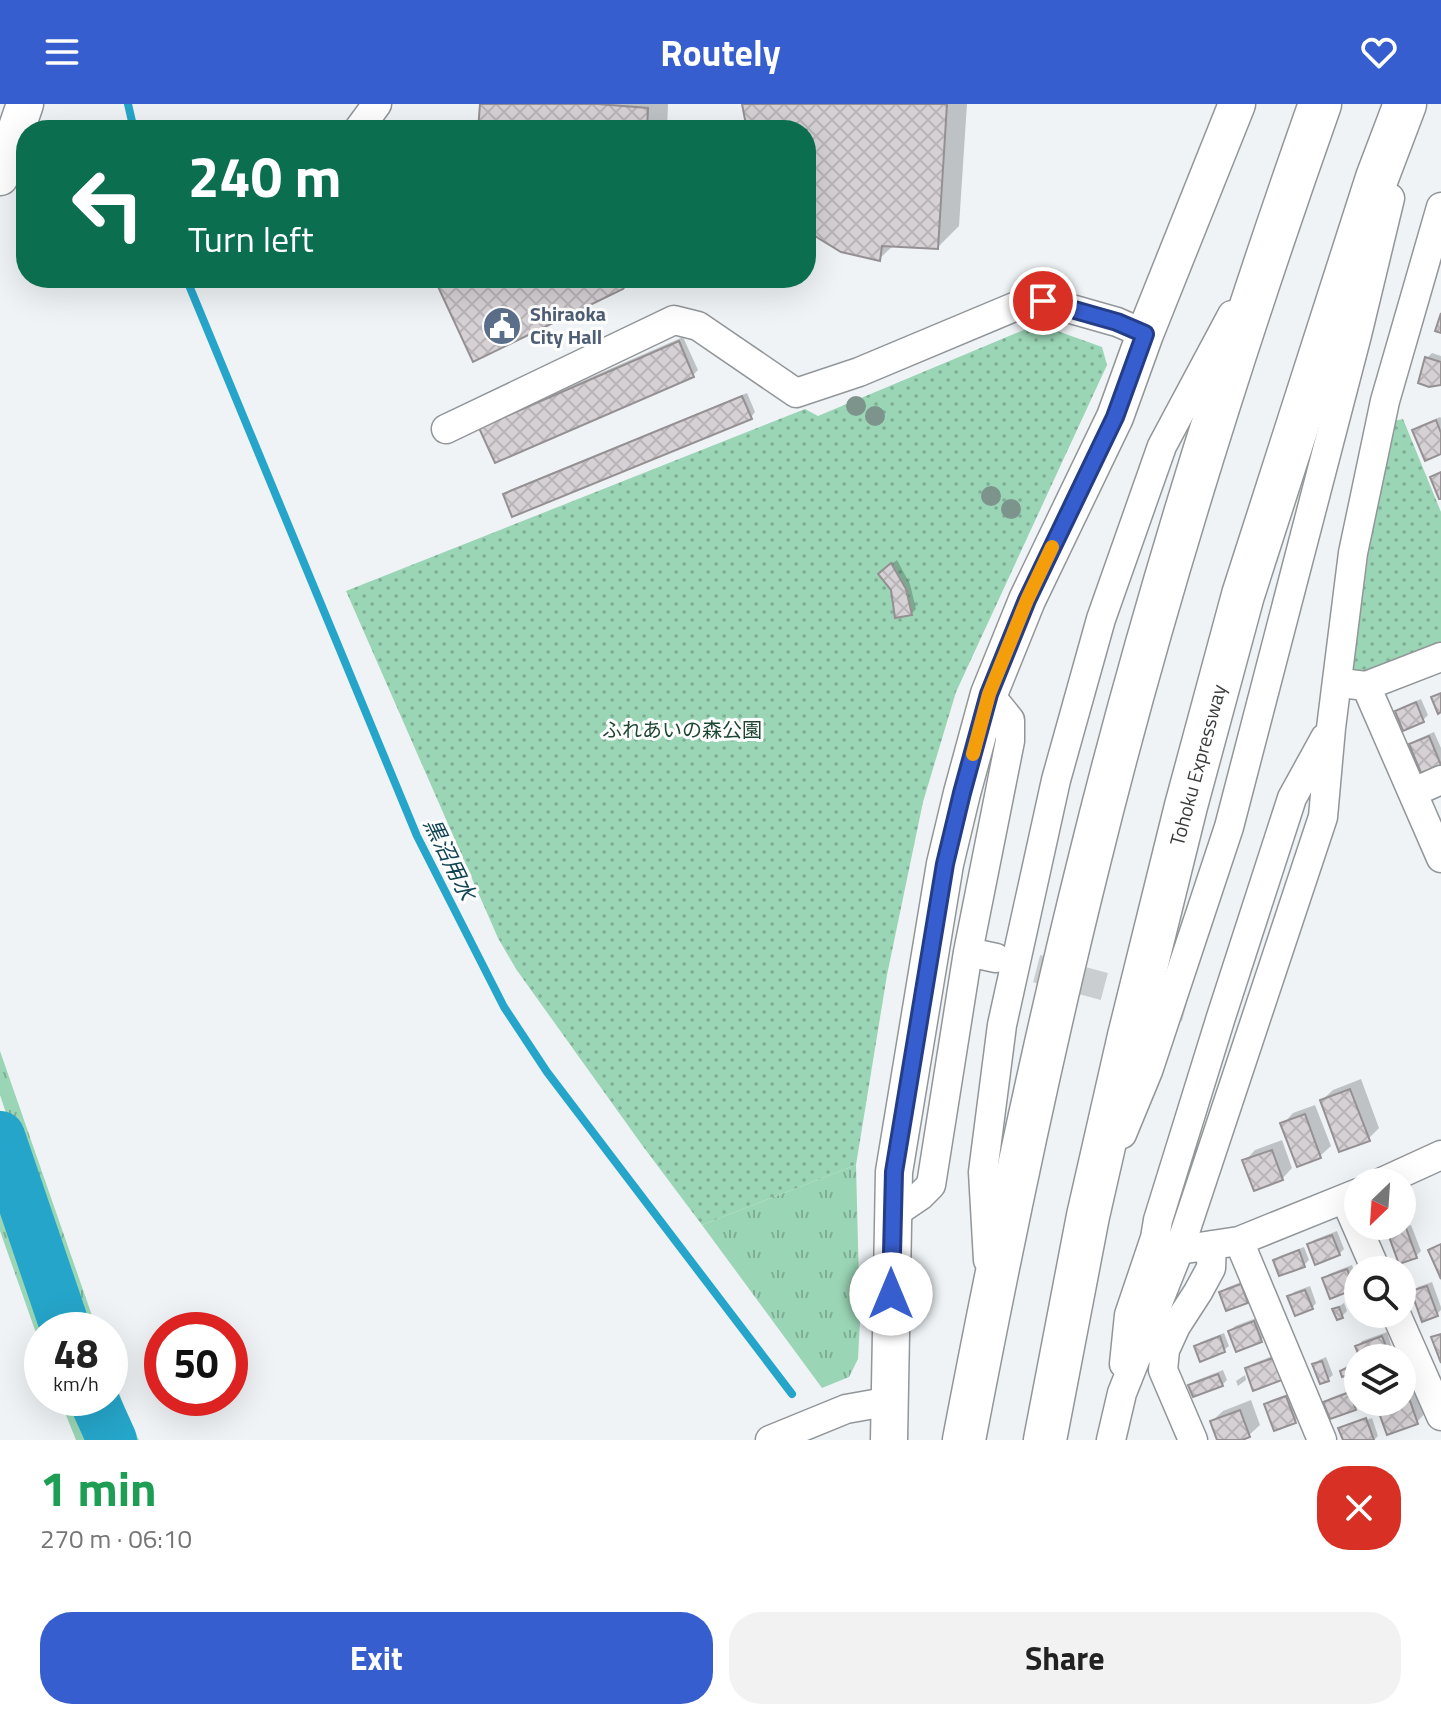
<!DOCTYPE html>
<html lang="en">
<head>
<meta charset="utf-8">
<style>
	:root { --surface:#fff; --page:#f2f2f2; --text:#222; --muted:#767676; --accent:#375ecf }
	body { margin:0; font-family:"Titillium Web","Noto Sans JP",sans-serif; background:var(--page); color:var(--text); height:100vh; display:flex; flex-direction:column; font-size:30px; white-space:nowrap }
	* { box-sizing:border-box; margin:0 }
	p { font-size:26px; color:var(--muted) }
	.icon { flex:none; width:44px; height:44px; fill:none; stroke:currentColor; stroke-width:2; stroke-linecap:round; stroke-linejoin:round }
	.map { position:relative; height:1336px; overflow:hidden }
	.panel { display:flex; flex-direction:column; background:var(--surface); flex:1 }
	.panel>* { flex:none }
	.hud { position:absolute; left:16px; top:16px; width:800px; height:168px; border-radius:32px; box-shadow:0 8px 32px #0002; background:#0b6e4f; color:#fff; overflow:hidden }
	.needle { width:52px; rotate:205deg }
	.fabs { position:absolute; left:1344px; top:1064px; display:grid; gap:16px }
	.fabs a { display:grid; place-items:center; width:72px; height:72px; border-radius:50%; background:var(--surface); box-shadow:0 8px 32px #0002; font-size:40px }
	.speed { position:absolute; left:24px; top:1208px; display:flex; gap:16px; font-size:40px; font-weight:700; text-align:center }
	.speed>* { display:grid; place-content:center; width:104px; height:104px; border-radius:50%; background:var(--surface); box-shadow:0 8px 32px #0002; line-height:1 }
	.speed small { font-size:20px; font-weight:400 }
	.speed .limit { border:12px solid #d22; background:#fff; color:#111 }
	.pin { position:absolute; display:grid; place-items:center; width:68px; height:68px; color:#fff; margin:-34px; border:4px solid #fff; border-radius:50%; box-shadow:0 2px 8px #0007 }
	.me { position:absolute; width:88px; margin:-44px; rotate:0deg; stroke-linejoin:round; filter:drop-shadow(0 0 6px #0008) }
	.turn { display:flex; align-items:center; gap:28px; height:168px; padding:0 40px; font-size:36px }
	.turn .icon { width:104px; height:104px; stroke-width:2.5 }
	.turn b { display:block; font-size:56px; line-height:68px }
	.round { display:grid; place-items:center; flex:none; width:84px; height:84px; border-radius:32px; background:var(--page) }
	.summary { display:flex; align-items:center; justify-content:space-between; height:136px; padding:0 40px }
	h1 { font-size:48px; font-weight:700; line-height:60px; color:#1e9e55 }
	.cta { display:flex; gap:16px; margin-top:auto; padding:16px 40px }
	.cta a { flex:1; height:92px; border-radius:32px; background:var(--accent); color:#fff; font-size:32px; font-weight:700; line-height:92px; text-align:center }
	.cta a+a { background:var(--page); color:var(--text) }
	header { display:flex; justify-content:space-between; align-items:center; height:104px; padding:0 40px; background:var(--accent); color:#fff; font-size:36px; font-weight:700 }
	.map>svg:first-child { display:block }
</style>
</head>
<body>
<header><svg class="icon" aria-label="menu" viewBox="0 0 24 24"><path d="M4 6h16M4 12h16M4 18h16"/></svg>Routely<svg class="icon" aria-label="heart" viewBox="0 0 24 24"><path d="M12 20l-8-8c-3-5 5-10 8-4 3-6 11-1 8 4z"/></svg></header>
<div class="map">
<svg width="1441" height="1336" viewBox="0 0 1441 1336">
	<defs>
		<pattern id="grass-tufts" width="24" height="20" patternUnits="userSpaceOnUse" patternTransform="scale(2)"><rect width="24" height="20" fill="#9ad5b5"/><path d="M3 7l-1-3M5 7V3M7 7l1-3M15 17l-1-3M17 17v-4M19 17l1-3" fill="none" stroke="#7fae94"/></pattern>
		<pattern id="park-dots" width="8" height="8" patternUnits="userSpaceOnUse" patternTransform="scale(2)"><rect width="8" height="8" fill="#9ad5b5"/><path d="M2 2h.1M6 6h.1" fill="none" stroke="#7fae94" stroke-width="1.8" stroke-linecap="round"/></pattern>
		<pattern id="building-cross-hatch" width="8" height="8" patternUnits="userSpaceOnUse" patternTransform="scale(2)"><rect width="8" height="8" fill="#d6d1d4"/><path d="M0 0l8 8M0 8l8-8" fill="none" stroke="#b8b4b7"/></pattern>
	</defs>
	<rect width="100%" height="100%" fill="#eff3f6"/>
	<path fill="url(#grass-tufts)" d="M0 947 97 1226H80L67 1191 0 991Z
		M856 1061 860 1217 858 1255 849 1273 822 1284 702 1121Z
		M0 1086 37 1203 47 1226H42V1246L0 1127Z
		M110 1262 128 1315 139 1336H123L106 1294H110Z
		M59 1294H75L93 1336H76Z"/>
	<path fill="url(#park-dots)" d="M1038 220 1102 243 1107 261 956 588 923 698 887 871 856 1061 702 1121 642 1041 516 865 498 834 346 487 805 305 818 312Z
		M1403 315 1441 408V543L1362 575 1352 570 1369 444 1393 317Z"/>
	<path fill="#0003" d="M482 0H668L667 26H480Z
		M744 0H967L959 122 938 143 894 141 879 155 806 121V26H749Z
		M683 233 698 266 693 271 486 319Z
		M1432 249 1441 252V279L1427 254Z
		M747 289 755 308 751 313 505 390 510 386Z
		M1440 313 1441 314V348L1414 327 1419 322Z
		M897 456 910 480 916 505 911 510 893 485 885 465Z
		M1421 595 1428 611 1423 616 1404 624 1397 607 1402 603Z
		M1434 628 1441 644V659L1422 667 1411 641 1416 636Z
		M1361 975 1379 1024 1368 1035 1322 996 1333 986Z
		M1315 1001 1331 1042 1320 1052 1283 1020 1293 1009Z
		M1282 1036 1292 1064 1282 1075 1245 1057 1255 1046Z
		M1411 1121 1421 1147 1416 1152 1401 1158 1391 1131 1395 1126Z
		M1337 1127 1344 1145 1339 1150 1309 1140 1314 1136Z
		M1304 1143 1309 1156 1304 1161 1275 1156 1280 1152Z
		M1352 1161 1358 1177 1354 1184 1324 1175 1329 1170Z
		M1246 1176 1252 1193 1247 1197 1221 1189 1226 1184Z
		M1432 1178 1441 1203V1206L1437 1210 1413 1188 1418 1183Z
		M1310 1182 1316 1199 1312 1204 1290 1193 1294 1188Z
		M1344 1199 1347 1207 1342 1212 1335 1205Z
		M1259 1213 1266 1231 1261 1236 1237 1245 1230 1227 1235 1222Z
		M1387 1228 1393 1247 1383 1254H1362L1358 1242 1362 1237Z
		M1224 1229 1229 1242 1224 1246 1196 1242 1201 1238Z
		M1278 1250 1254 1284 1247 1265 1252 1260Z
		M1326 1253 1333 1271 1328 1275 1314 1261 1319 1256Z
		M1353 1260 1354 1263 1350 1268 1342 1267Z
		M1223 1266 1227 1276 1222 1281H1191L1195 1277Z
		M1245 1271 1246 1276 1238 1282 1236 1277Z
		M1354 1285 1360 1299 1355 1304 1326 1298 1330 1294Z
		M1419 1285 1427 1307 1417 1318 1380 1306 1388 1298H1402V1291Z
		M1291 1289 1300 1312 1295 1317 1266 1301 1271 1296Z
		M1251 1296 1260 1321 1249 1331 1237 1336H1219L1212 1317 1223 1307Z
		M1372 1314 1378 1332 1374 1336H1345L1341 1325 1344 1322V1324Z"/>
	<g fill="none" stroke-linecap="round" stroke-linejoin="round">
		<path stroke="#25a5c9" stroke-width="8" d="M128 0 134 26
			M186 174 417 732 504 903 547 968 792 1290"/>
		<path stroke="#25a5c9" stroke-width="50" d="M0 1032 66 1226
			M93 1294 112 1336"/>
	</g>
	<path fill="url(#building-cross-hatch)" stroke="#959092" stroke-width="2" d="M480 0H597L648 4 647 26H478Z
		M742 0H947L938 145 882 142 880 157 841 148 818 134 806 125V26H747Z
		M434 174H632L623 185 473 258Z
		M1441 209V229L1435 227Z
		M679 237 694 273 495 359 479 324Z
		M1425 253 1441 258V281L1429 283 1418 279Z
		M742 292 752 315 512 413 503 390Z
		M1436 316 1441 329V350L1425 357 1412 326Z
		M1441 368V395H1439L1430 373Z
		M891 459 906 485 912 511 895 514 891 486 878 470Z
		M1441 589V608L1438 610 1431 593Z
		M1416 598 1424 618 1403 627 1395 607Z
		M1429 632 1441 661 1421 669 1409 640Z
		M1350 985 1370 1037 1339 1048 1320 996Z
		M1305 1010 1321 1054 1297 1063 1280 1019Z
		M1272 1046 1283 1076 1254 1087 1242 1056Z
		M1406 1124 1417 1154 1399 1160 1388 1130Z
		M1332 1131 1340 1151 1315 1161 1307 1140Z
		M1441 1140V1175L1428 1146Z
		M1299 1146 1305 1163 1279 1172 1273 1156Z
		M1347 1165 1355 1185 1330 1195 1322 1174Z
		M1241 1180 1248 1199 1226 1207 1219 1188Z
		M1427 1182 1438 1212 1422 1218 1411 1187Z
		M1305 1186 1313 1205 1295 1212 1287 1192Z
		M1339 1203 1343 1214 1337 1216 1332 1205Z
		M1254 1217 1262 1238 1236 1248 1228 1227Z
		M1441 1230V1259L1431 1233Z
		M1220 1232 1225 1248 1200 1258 1194 1242Z
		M1382 1232 1390 1253 1360 1254 1355 1242Z
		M1273 1254 1282 1276 1253 1287 1245 1264Z
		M1322 1257 1329 1277 1320 1280 1312 1260Z
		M1348 1263 1351 1270 1342 1273 1340 1267Z
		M1218 1270 1223 1282 1193 1293 1188 1281Z
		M1350 1288 1356 1306 1330 1315 1323 1298Z
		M1286 1292 1296 1319 1274 1327 1264 1300Z
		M1409 1294 1418 1320 1387 1331 1378 1306Z
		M1240 1306 1250 1333 1242 1336H1217L1210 1317Z
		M1366 1314 1374 1336H1343L1338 1324Z"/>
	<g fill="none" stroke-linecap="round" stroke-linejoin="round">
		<path stroke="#cbced1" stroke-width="28" stroke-dasharray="28 14" stroke-linecap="butt" d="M996 854 1198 907"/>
		<g stroke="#929699" stroke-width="31">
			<path id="minor" d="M358 26 377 0
				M446 325 674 216 698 222 796 289 859 268 1019 201 1043 197 1117 218 1145 230
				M1349 580 1366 582 1441 553
				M1366 582 1441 754
				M1325 634 1292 694 1221 913 1158 1116 1155 1134 1161 1142 1179 1146 1239 1137 1358 1089
				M1414 688 1441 676
				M968 848 996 854
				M1122 1030 1148 967 1229 723 1357 231 1390 94
				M1382 1078 1441 1051
				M1345 1095 1376 1166
				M892 1111 920 1092 931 1081 968 848 1010 637V616L989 590
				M1239 1137 1322 1336
				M988 1156 983 1068 1002 921 1056 676 1101 515 1162 342 1232 211
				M1396 1210 1441 1312
				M1124 1260 1129 1211 1155 1134
				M770 1336 846 1305 891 1297
				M1111 1336 1122 1289 1179 1146 1323 713 1331 624 1353 449 1385 297 1441 103
				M1193 1336 1163 1266 1165 1246 1176 1222 1198 1188 1211 1164 1212 1141"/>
		</g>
		<g stroke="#929699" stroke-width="39">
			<path id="major" d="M0 73 25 0
				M889 1336 894 1068 945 760 962 689 989 590 1027 496 1115 313 1145 230 1237 0"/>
		</g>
		<g stroke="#929699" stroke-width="45">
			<path id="highway" d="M964 1336C1001 1142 1041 950 1089 758 1152 502 1232 249 1320 0
				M1045 1336 1088 1112 1129 932 1186 702 1243 491 1377 74 1405 0"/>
		</g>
		<use href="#minor" stroke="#fff" stroke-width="28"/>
		<use href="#major" stroke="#fff" stroke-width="36"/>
		<use href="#highway" stroke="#fff" stroke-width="42"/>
	</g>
	<g fill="#7c948b">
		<circle cx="856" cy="302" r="10"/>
		<circle cx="875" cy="312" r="10"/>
		<circle cx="991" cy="392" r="10"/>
		<circle cx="1011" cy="405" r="10"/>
	</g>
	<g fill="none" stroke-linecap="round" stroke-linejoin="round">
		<g stroke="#243d87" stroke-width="20">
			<path id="route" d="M891 1190 894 1068 945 760 962 689 989 590 1027 496 1115 313 1145 230 1117 218 1043 197"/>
		</g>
		<use href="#route" stroke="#375ecf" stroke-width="14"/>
		<path stroke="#f59e0b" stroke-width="14" d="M973 650 989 590 1027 496 1052 443"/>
	</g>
	<defs>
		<g id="civic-disc" transform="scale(2)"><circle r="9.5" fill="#5c6f8a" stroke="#fff"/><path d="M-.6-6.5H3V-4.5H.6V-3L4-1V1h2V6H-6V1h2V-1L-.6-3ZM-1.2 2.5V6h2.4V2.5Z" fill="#fff"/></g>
	</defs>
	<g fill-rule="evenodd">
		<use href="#civic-disc" x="502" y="222"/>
	</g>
	<g text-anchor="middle" stroke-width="6" stroke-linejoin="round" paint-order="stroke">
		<g font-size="20" font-weight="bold" fill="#4e5e75" stroke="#fff" text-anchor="start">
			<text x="530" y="217">Shiraoka<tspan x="530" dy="23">City Hall</tspan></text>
		</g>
		<g font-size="20" fill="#1e4733" stroke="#fff">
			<text x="682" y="633">ふれあいの森公園</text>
		</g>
		<g font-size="20" fill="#393b3c" stroke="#fff">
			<text transform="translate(1198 661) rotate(-75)" y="7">Tohoku Expressway</text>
		</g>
		<g font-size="22" font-style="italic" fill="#134655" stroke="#fff">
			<text transform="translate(450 755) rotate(64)" y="8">黒沼用水</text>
		</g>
	</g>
</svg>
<div class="fabs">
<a><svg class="needle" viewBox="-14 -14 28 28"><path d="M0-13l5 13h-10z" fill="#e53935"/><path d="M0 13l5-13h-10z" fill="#767676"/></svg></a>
<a><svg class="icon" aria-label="search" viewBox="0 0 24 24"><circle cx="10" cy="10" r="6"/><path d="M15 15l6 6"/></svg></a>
<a><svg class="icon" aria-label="layers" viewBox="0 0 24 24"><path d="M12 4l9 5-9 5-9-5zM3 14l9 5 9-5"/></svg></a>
</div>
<div class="speed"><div>48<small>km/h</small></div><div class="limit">50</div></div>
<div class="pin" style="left:1043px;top:197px;background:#d93025"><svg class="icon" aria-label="arrive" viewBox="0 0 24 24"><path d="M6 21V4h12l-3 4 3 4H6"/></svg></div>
<svg class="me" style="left:891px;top:1190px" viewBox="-20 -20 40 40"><circle r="19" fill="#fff"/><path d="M0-13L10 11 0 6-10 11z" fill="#375ecf"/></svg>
<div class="hud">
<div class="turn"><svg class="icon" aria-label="left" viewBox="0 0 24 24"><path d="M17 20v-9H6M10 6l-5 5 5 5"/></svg><div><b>240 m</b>Turn left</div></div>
</div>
</div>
<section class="panel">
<div class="summary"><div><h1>1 min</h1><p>270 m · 06:10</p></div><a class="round" style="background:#d93025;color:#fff"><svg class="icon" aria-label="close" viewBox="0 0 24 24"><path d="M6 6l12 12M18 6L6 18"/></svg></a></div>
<div class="cta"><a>Exit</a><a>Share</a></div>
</section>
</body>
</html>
